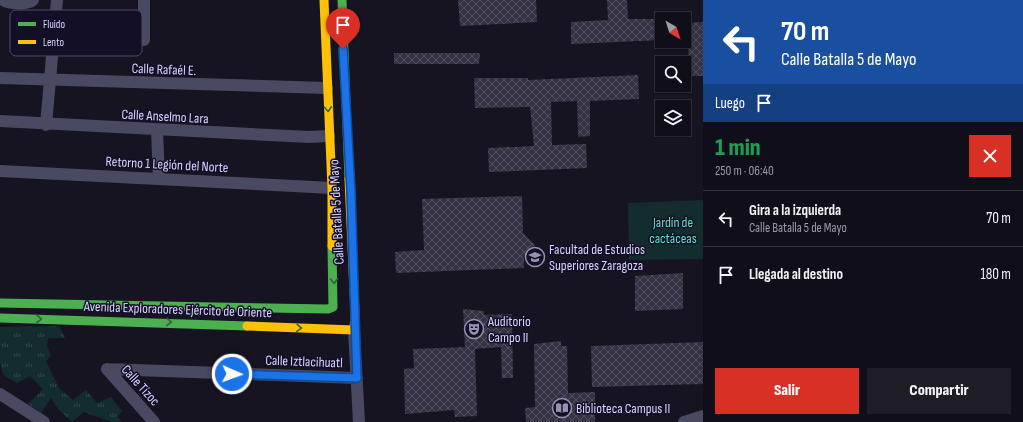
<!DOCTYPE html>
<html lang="es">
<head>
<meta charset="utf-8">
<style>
	:root { --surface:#100f19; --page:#1e1d26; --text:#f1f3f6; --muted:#9c9ca2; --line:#302f38; --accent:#d93025 }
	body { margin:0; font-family:"Sofia Sans Condensed",sans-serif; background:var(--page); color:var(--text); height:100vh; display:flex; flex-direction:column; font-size:15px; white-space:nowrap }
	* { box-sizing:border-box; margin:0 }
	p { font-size:13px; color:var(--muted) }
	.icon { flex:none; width:22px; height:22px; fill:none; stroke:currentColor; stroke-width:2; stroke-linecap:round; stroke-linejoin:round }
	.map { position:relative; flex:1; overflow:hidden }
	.panel { display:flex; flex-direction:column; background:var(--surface); width:320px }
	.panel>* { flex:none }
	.banner { background:#1a4fa0; color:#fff; overflow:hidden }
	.needle { width:26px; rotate:141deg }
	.buttons { position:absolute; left:655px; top:12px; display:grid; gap:8px }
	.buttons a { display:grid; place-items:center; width:36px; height:36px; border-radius:0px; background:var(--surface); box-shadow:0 1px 3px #0004,0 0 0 1px var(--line); font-size:20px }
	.pin { position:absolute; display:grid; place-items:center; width:34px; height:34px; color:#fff; margin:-41px -17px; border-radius:50% 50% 50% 0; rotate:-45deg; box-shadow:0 0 4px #0007 }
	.pin .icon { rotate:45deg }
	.me { position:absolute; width:44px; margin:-22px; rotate:92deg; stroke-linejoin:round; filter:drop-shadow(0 0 3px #0008) }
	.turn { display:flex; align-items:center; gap:14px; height:84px; padding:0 12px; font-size:18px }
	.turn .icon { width:52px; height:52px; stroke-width:2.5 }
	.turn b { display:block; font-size:28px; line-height:34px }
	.then { display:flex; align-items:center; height:38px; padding:0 12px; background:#0003; gap:8px; font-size:15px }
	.round { display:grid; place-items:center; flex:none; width:42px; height:42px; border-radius:0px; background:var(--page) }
	.headline { display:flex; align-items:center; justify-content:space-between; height:68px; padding:0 12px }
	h1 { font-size:24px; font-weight:800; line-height:30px; color:#1e9e55 }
	.cta { display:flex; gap:8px; margin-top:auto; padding:8px 12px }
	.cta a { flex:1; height:46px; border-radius:0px; background:var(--accent); color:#fff; font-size:16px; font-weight:800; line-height:46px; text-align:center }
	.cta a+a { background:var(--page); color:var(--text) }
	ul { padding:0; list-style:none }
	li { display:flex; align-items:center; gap:12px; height:56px; padding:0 12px; border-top:1px solid var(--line) }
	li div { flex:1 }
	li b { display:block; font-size:15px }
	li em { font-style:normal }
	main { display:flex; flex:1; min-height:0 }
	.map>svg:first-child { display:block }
</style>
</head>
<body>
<main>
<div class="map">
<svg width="703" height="422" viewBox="0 0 703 422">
	<defs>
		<pattern id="grass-tufts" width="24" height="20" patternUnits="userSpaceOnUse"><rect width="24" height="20" fill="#132c2d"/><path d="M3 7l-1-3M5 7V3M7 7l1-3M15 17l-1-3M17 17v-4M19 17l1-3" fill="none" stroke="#354a4c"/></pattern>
		<pattern id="building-cross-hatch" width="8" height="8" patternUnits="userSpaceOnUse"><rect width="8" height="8" fill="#343243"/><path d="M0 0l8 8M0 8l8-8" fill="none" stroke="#514f5f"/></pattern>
	</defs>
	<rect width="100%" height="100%" fill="#161421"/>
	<path fill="url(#grass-tufts)" d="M59 326 65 338H48L47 345 51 356 46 361 59 388 73 400 86 390 97 403 111 397 122 411 118 417 121 422H112L84 412 72 422 59 410 51 398 41 413 28 404 43 389 30 376 17 383 3 375 0 362V327Z"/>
	<path fill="#132c2d" d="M703 200V259L629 260 628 203Z"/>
	<path fill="url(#building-cross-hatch)" d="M458 0H536L537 22 460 26Z
		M607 0H627L628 19H662V40L571 44V22L608 20Z
		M703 22V76H684V61H689L686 23Z
		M394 53H480L479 64H394Z
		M638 75 639 99 590 101V136L578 137 577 101 551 102 552 145 586 144 587 168 489 172 488 148 534 146 530 107 475 108 474 78H528V80Z
		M522 196 523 233 535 245 524 256V268L396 273 395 252 424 250 422 199Z
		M683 273V309L635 311V276Z
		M463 309 484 311V315L512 314 513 378H502L501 347 475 349 477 416 455 417 454 410 405 414 404 369 414 368 413 349 465 347Z
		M561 341V346H567L568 393 595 392V422H526L525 408 535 407 534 344Z
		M703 342V384L592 387 591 346Z"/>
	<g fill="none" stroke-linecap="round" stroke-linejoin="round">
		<path stroke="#4a4962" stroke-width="12" d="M3 0C9 4 28 5 33 0
			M144 40V0
			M0 78 327 88
			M0 121 309 137 329 136
			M46 125 57 0
			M157 130 159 179
			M0 171 332 188
			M354 330 359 422
			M107 369 357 378
			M107 369 154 422
			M0 394 44 422
			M684 422 703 416"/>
		<path stroke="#4caf50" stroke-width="9" d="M342 0 349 179
			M0 303 328 309 333 307 332 246
			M0 318 247 326"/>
		<path stroke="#ffc107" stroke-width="9" d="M324 0 332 188V246
			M247 326 354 330 355 313 349 179"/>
	</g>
	<defs><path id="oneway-chevron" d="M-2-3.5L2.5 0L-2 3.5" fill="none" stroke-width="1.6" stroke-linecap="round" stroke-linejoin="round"/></defs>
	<g stroke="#305f3b">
		<use href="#oneway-chevron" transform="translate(328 109) rotate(87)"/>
		<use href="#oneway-chevron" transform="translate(334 281) rotate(89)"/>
		<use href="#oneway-chevron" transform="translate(39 319) rotate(2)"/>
		<use href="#oneway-chevron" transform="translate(169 322) rotate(2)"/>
		<use href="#oneway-chevron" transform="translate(299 328) rotate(3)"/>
	</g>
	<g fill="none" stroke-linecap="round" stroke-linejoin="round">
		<g stroke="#114b97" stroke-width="10">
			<path id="route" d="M232 374 357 378 351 192 343 49"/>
		</g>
		<use href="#route" stroke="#1a73e8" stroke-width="7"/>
	</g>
	<defs>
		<g id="university-ring" transform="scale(1)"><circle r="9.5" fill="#130f26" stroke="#9591b1" stroke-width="1.5"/><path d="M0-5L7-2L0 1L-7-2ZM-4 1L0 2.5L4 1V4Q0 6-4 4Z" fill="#9591b1"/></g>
		<g id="theatre-ring" transform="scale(1)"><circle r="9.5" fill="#130f26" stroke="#9591b1" stroke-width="1.5"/><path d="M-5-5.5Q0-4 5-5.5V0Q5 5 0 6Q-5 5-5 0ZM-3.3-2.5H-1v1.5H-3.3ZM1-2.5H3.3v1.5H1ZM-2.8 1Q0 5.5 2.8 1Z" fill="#9591b1"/></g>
		<g id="library-ring" transform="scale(1)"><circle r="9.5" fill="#130f26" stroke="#9591b1" stroke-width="1.5"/><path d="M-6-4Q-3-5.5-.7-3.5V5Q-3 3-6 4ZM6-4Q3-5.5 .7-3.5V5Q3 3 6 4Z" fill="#9591b1"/></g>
	</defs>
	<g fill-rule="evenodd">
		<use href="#university-ring" x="535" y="257"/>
		<use href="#theatre-ring" x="474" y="329"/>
		<use href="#library-ring" x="562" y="408"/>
	</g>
	<g text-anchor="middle" stroke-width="3" stroke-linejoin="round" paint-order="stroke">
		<g font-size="14" fill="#d9d4ff" stroke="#130f26">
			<text transform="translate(164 69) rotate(2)" y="5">Calle Rafaél E.</text>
			<text transform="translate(165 116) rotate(3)" y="5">Calle Anselmo Lara</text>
			<text transform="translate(167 164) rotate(3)" y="5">Retorno 1 Legión del Norte</text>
			<text transform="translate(336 212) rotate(-93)" y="5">Calle Batalla 5 de Mayo</text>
			<text transform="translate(178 309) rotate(2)" y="5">Avenida Exploradores Ejército de Oriente</text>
			<text transform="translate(304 361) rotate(2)" y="5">Calle Iztlacihuatl</text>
			<text transform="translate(141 385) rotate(48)" y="5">Calle Tízoc</text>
		</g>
		<g font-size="14" fill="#5fe0c0" stroke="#130f26">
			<text x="673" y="227">Jardín de<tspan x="673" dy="16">cactáceas</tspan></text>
		</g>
		<g font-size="14" fill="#d9d4ff" stroke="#130f26" text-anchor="start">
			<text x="549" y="254">Facultad de Estudios<tspan x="549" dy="16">Superiores Zaragoza</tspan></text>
			<text x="488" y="326">Auditorio<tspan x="488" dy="16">Campo II</tspan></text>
			<text x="576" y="413">Biblioteca Campus II</text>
		</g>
	</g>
	<rect x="10" y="10" width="132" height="46" rx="6" fill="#130f26" stroke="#4e4a67" stroke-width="1"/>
	<rect x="18" y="22" width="18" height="4" fill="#4caf50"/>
	<rect x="18" y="40" width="18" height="4" fill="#ffc107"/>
	<g font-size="11" fill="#d9d4ff">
		<text x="43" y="28">Fluido</text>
		<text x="43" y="46">Lento</text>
	</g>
</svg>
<div class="buttons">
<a><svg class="needle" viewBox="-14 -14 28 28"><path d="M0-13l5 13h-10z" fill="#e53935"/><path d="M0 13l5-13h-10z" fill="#9c9ca2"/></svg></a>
<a><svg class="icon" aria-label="search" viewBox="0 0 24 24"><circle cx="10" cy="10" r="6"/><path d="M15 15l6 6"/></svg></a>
<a><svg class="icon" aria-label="layers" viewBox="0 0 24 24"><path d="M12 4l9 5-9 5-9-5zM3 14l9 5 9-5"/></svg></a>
</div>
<div class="pin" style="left:343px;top:49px;background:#d93025"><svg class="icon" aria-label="arrive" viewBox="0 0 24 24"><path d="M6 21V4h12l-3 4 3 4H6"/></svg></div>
<svg class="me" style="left:232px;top:374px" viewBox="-20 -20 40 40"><circle r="17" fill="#1a73e8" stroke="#fff" stroke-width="3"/><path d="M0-11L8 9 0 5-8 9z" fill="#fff"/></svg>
</div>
<section class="panel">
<div class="banner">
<div class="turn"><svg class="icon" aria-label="left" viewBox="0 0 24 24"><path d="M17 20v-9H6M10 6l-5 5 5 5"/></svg><div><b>70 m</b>Calle Batalla 5 de Mayo</div></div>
<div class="then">Luego<svg class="icon" aria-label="arrive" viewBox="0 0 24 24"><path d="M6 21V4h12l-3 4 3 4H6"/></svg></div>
</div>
<div class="headline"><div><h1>1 min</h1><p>250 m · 06:40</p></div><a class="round" style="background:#d93025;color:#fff"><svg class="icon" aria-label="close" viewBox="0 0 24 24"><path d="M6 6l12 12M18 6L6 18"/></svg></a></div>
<ul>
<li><svg class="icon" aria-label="left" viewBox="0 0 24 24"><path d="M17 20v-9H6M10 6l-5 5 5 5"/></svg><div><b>Gira a la izquierda</b><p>Calle Batalla 5 de Mayo</p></div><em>70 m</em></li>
<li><svg class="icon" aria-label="arrive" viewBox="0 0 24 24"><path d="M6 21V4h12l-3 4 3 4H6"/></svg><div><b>Llegada al destino</b></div><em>180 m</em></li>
</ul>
<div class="cta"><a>Salir</a><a>Compartir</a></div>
</section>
</main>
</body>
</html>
